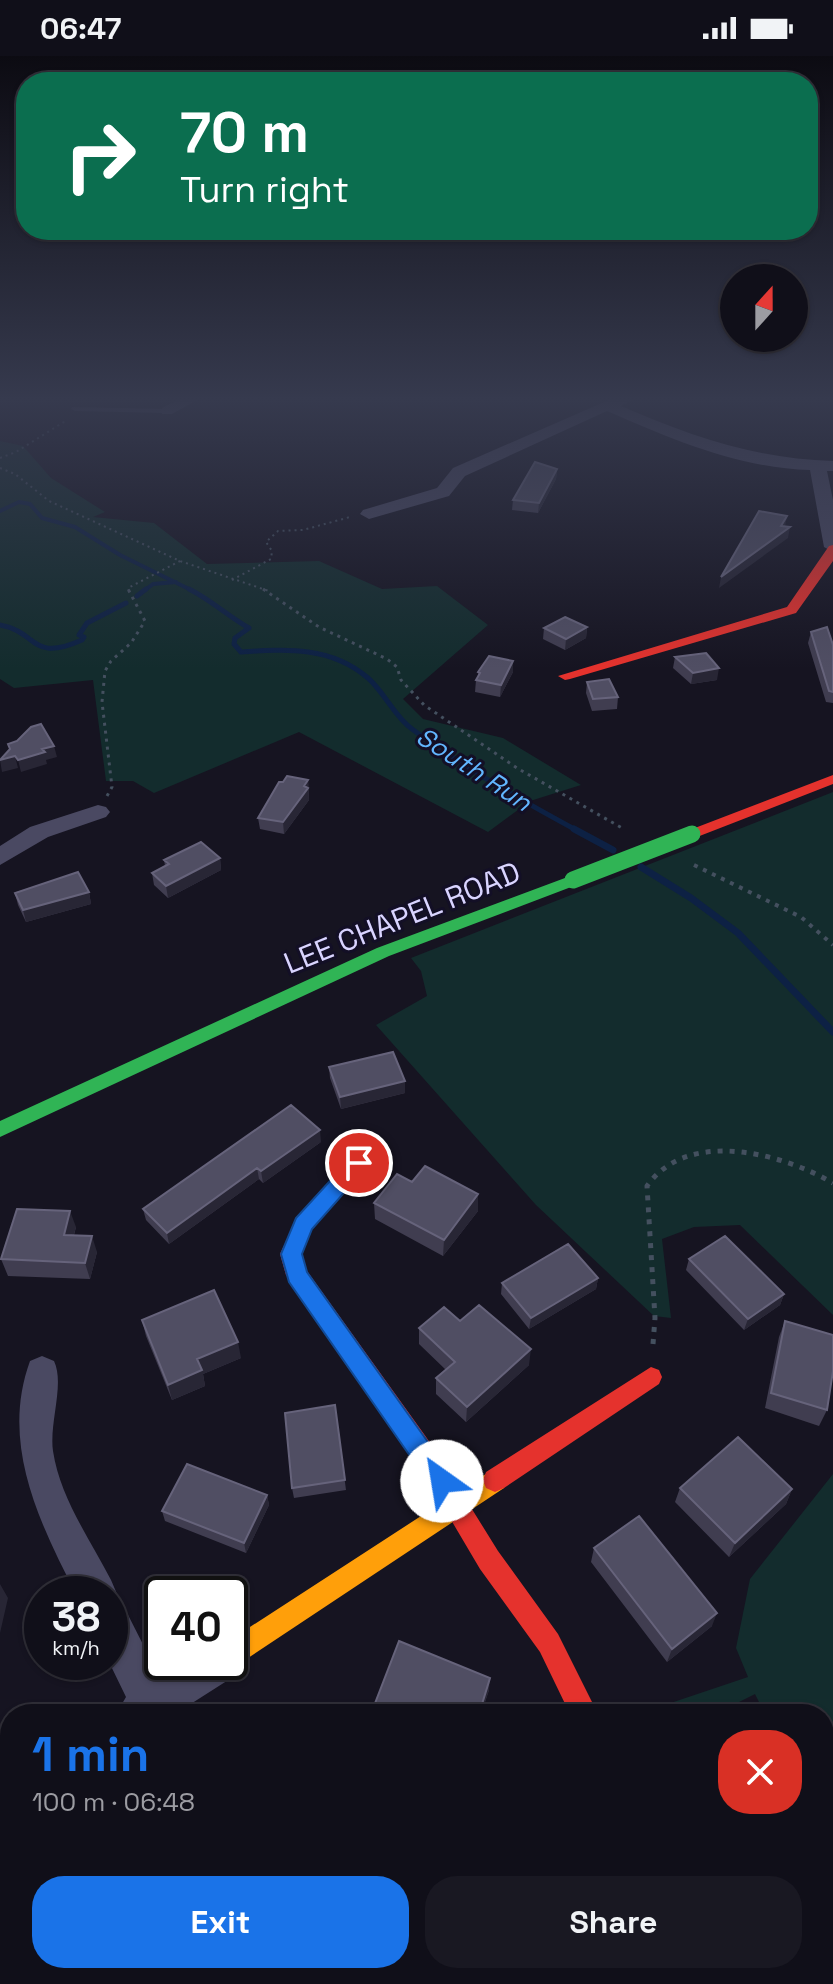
<!DOCTYPE html>
<html lang="en">
<head>
<meta charset="utf-8">
<style>
	:root { --surface:#100f19; --page:#191822; --text:#f1f3f6; --muted:#9c9ca2; --line:#302f38; --accent:#1a73e8 }
	body { margin:0; font-family:"Space Grotesk",sans-serif; background:var(--page); color:var(--text); height:100vh; display:flex; flex-direction:column; font-size:30px; white-space:nowrap }
	* { box-sizing:border-box; margin:0 }
	p { font-size:26px; color:var(--muted) }
	.icon { flex:none; width:44px; height:44px; fill:none; stroke:currentColor; stroke-width:2; stroke-linecap:round; stroke-linejoin:round }
	.map { position:relative; flex:1; overflow:hidden }
	.drawer { position:absolute; left:0px; top:1648px; width:834px; height:280px; display:flex; flex-direction:column; background:var(--surface); border-radius:32px 32px 0 0; box-shadow:0 2px 6px #0004,0 0 0 2px var(--line) }
	.drawer>* { flex:none }
	.top-card { position:absolute; left:16px; top:16px; width:802px; height:168px; border-radius:32px; box-shadow:0 2px 6px #0004,0 0 0 2px var(--line); background:#0b6e4f; color:#fff; overflow:hidden }
	.needle { width:52px; rotate:21deg }
	.buttons { position:absolute; left:720px; top:208px; display:grid; gap:16px }
	.buttons a { display:grid; place-items:center; width:88px; height:88px; border-radius:50%; background:var(--surface); box-shadow:0 2px 6px #0004,0 0 0 2px var(--line); font-size:40px }
	.speed { position:absolute; left:24px; top:1520px; display:flex; gap:16px; font-size:40px; font-weight:700; text-align:center }
	.speed>* { display:grid; place-content:center; width:104px; height:104px; border-radius:50%; background:var(--surface); box-shadow:0 2px 6px #0004,0 0 0 2px var(--line); line-height:1 }
	.speed small { font-size:20px; font-weight:400 }
	.speed .limit { border:4px solid #111; border-radius:12px; background:#fff; color:#111 }
	.pin { position:absolute; display:grid; place-items:center; width:68px; height:68px; color:#fff; margin:-34px; border:4px solid #fff; border-radius:50%; box-shadow:0 2px 8px #0007 }
	.me { position:absolute; width:88px; margin:-44px; rotate:328deg; stroke-linejoin:round; filter:drop-shadow(0 0 6px #0008) }
	.turn { display:flex; align-items:center; gap:28px; height:168px; padding:0 32px; font-size:36px }
	.turn .icon { width:104px; height:104px; stroke-width:2.5 }
	.turn b { display:block; font-size:56px; line-height:68px }
	.round { display:grid; place-items:center; flex:none; width:84px; height:84px; border-radius:32px; background:var(--page) }
	.head { display:flex; align-items:center; justify-content:space-between; height:136px; padding:0 32px }
	h1 { font-size:48px; font-weight:800; line-height:60px; color:var(--accent) }
	.primary-button { display:flex; gap:16px; margin-top:auto; padding:16px 32px }
	.primary-button a { flex:1; height:92px; border-radius:32px; background:var(--accent); color:#fff; font-size:32px; font-weight:800; line-height:92px; text-align:center }
	.primary-button a+a { background:var(--page); color:var(--text) }
	.status { display:flex; justify-content:space-between; align-items:center; height:56px; padding:0 40px; background:var(--surface); direction:ltr }
	.status svg { height:22px; fill:currentColor }
	.map>svg:first-child { display:block }
</style>
</head>
<body>
<div class="status"><b>06:47</b><svg viewBox="0 0 49 12"><path d="M0 12V9h3v3zM5 12V6h3v6zM10 12V3h3v9zM15 12V0h3v12zM26 1h20v11H26zM47 4h2v5h-2z"/></svg></div>
<div class="map">
<svg width="833" height="1928" viewBox="0 0 833 1928">
	<rect width="100%" height="100%" fill="#161421"/>
	<path fill="#132c2d" d="M0 385 23 390 51 422 105 456 93 461 154 467 207 508 319 505 382 533 437 530 488 569 403 643 423 663 503 682 581 729 530 745 488 776 299 676 154 737 133 725H106L93 624 14 632 0 623Z
		M833 736V1259L740 1169 694 1171 662 1183 671 1262 654 1260 536 1149 376 969 427 940 421 915 411 902Z
		M833 1418V1772L824 1759V1658H765L755 1638 715 1658H638L748 1621 736 1592 750 1523Z"/>
	<g fill="none" stroke-linecap="round" stroke-linejoin="round">
		<path stroke="#0d2144" stroke-width="4" d="M0 455 19 446 30 448 42 462 75 471 120 499 193 535
			M144 535 153 528 176 526"/>
		<path stroke="#0d2144" stroke-width="5" d="M189 533C211 544 228 560 249 572L235 582 234 588 241 596C287 593 331 590 368 622 385 637 394 660 412 673 464 712 521 744 578 775
			M137 540 146 533
			M0 569C39 576 30 607 82 584L84 581 79 579 87 567 126 547"/>
		<path stroke="#0d2144" stroke-width="7" d="M574 773 613 794
			M641 811 691 842 738 877 833 976"/>
		<path stroke="#44505f" stroke-width="2" stroke-dasharray="2 4" stroke-linecap="butt" d="M0 402 16 396 67 364
			M0 412 15 418 49 445 180 505 269 535
			M232 524 271 503 272 495 266 486 278 475 303 474 350 461
			M129 535 128 532 180 505"/>
		<path stroke="#44505f" stroke-width="3" stroke-dasharray="3 5" stroke-linecap="butt" d="M263 533 319 571 387 603 397 611 401 624 424 649 517 712 622 772
			M107 740 112 731 102 646 105 615 111 605 131 587 145 565 128 533"/>
		<path stroke="#44505f" stroke-width="4" stroke-dasharray="4 6" stroke-linecap="butt" d="M694 809 801 861 833 889"/>
		<path stroke="#44505f" stroke-width="5" stroke-dasharray="5 7" stroke-linecap="butt" d="M653 1288 655 1262 647 1130C688 1072 781 1097 833 1127"/>
		<path fill="#4a4962" fill-rule="evenodd" d="M72 351 167 353 171 355 167 357 75 355 71 353Z"/>
		<path fill="#4a4962" fill-rule="evenodd" d="M179 343H199L172 358H162V352Z
			M611 343H634L621 350C690 380 757 403 833 405V415H827L833 444V496L824 491 810 414C739 412 671 383 607 355L465 420 449 440 369 463 360 458 363 454 437 432 453 412Z
			M98 749 106 751 110 756 106 761 48 781 0 809V790L30 771Z
			M42 1300 54 1305C65 1328 49 1367 53 1395 60 1442 90 1483 111 1524L117 1538 113 1546 124 1551 159 1620 181 1606H230V1590L239 1606 233 1621 175 1658H116L126 1641 109 1606 110 1538H76C39 1466 0 1387 30 1305Z
			M10 1723V1769L0 1773V1727Z
			M833 1846V1897L824 1900V1849Z
			M591 1918H654L658 1928H589Z
			M698 1918H779L775 1928H694Z"/>
		<path fill="#30b455" fill-rule="evenodd" d="M573 819 581 824 579 828 389 900 0 1081V1065L377 892Z"/>
		<path fill="#ff9f0a" fill-rule="evenodd" d="M495 1412 504 1416 507 1424 504 1432 239 1608 230 1612 221 1608 220 1606H230V1584Z"/>
		<path fill="#e5322d" fill-rule="evenodd" d="M833 489V505L796 557 570 623 565 624 558 620 787 551 829 490Z
			M833 719V728L697 781H687L684 778 687 775Z
			M359 1099 366 1101 369 1107 366 1113 312 1173 302 1198 307 1215 434 1392 498 1495 558 1578 598 1658H570L540 1596 480 1513 418 1408 286 1219 280 1198 297 1162 352 1101Z
			M651 1311 659 1314 662 1321 659 1328 504 1432 495 1436 486 1432 483 1424 486 1416Z"/>
		<path stroke="#30b455" stroke-width="17" d="M573 824 692 778"/>
	</g>
	<path fill="#403d50" d="M557 413 556 423 538 457 512 454 513 444Z
		M587 571 586 582 565 594 543 583 544 572Z
		M811 576 833 589V647L826 646 808 587Z
		M675 601 717 624 691 628 673 612Z
		M478 616H513L500 641 475 636 476 624 478 621Z
		M587 626 618 641 617 653 592 655 586 637Z
		M308 724 309 744 284 778 260 773 258 762 283 726Z
		M220 802 221 814 168 842 154 829 152 817 165 810 164 804Z
		M89 836 91 848 26 866 18 849 15 837Z
		M329 1011 405 1025V1037L341 1053 330 1022Z
		M321 1086 263 1127 259 1123 169 1188 146 1164 143 1153Z
		M412 1126 478 1155 443 1200 375 1163 374 1147Z
		M76 1171 74 1179 97 1196 90 1223 8 1220 1 1203Z
		M689 1203 784 1238 780 1249 744 1274 686 1214Z
		M598 1222 596 1233 529 1273 501 1238 502 1227Z
		M142 1264 241 1302 203 1318 205 1330 172 1344 146 1280Z
		M460 1265 529 1309 466 1366 436 1338V1322L446 1314 419 1288V1272Z
		M785 1265 827 1354 819 1370 765 1352 779 1281Z
		M335 1349 346 1434 294 1442 292 1432Z
		M680 1432 792 1433 786 1448 729 1501 675 1446Z
		M267 1439 269 1449 246 1497 165 1465 162 1455Z
		M594 1492 712 1570 667 1606 591 1506Z
		M489 1634 481 1658H375L374 1650Z"/>
	<path fill="#282635" d="M557 413 556 423 538 457 539 447Z
		M787 460 785 471H790L788 482 719 532 721 521 781 470Z
		M587 571 586 582 565 594 566 583Z
		M513 605V616L500 641 501 629Z
		M719 612 717 624 691 628 693 617Z
		M54 690 57 701 46 704 47 708 21 716 18 704 42 693Z
		M15 700 18 712 2 716 0 704Z
		M308 724 309 744 284 778 283 766Z
		M220 802 221 814 168 842 166 830Z
		M89 836 91 848 26 866 23 854Z
		M405 1025V1037L341 1053 340 1041Z
		M320 1074 321 1086 263 1127 261 1115Z
		M257 1112 259 1123 169 1188 167 1177Z
		M478 1138V1155L443 1200 444 1184Z
		M70 1155 76 1171 69 1195 64 1179Z
		M92 1180 97 1196 90 1223 85 1207Z
		M598 1222 596 1233 529 1273 531 1262Z
		M784 1238 780 1249 744 1274 748 1263Z
		M238 1286 241 1302 203 1318 205 1330 172 1344 168 1329 197 1303Z
		M531 1293 529 1309 466 1366 467 1351Z
		M792 1433 786 1448 729 1501 735 1487Z
		M267 1439 269 1449 246 1497 244 1487Z
		M0 1528 8 1542 0 1577Z
		M717 1557 712 1570 667 1606 672 1593Z
		M490 1622 489 1634 481 1658H479Z
		M48 1918H66L53 1928H34Z"/>
	<path fill="#504e63" stroke="#66637b" stroke-width="2" d="M535 406 557 413 539 447 513 444Z
		M759 455 787 460 781 470 790 471 721 521Z
		M565 561 587 571 566 583 544 572Z
		M827 571 833 589V636L829 635 811 576Z
		M706 597 719 612 693 617 675 601Z
		M489 600 513 605 501 629 476 624 480 617 478 616Z
		M609 623 618 641 593 643 587 626Z
		M41 668 54 690 42 693 45 696 18 704 15 700 0 704 10 693 8 688 17 685 31 671Z
		M287 720 308 724 304 730 308 732 283 766 258 762 279 726H283Z
		M201 786 220 802 166 830 152 817 169 808 164 804Z
		M78 816 89 836 23 854 15 837Z
		M393 996 405 1025 340 1041 329 1011Z
		M291 1049 320 1074 261 1115 257 1112 167 1177 143 1153Z
		M425 1110 478 1138 444 1184 374 1147 397 1118 412 1126Z
		M17 1153 70 1155 64 1179 92 1180 85 1207 1 1203Z
		M725 1180 784 1238 748 1263 689 1203Z
		M568 1188 598 1222 531 1262 502 1227Z
		M214 1234 238 1286 197 1303 202 1314 168 1329 142 1264Z
		M479 1249 531 1293 467 1351 436 1322 455 1306 419 1272 444 1251 460 1265Z
		M785 1265 833 1279V1315L827 1354 771 1337Z
		M335 1349 345 1424 292 1432 285 1357Z
		M738 1381 792 1433 735 1487 680 1432Z
		M187 1408 267 1439 244 1487 162 1455Z
		M639 1460 717 1557 672 1593 594 1492Z
		M399 1585 490 1622 479 1658H393L374 1650Z
		M10 1867V1887L4 1872Z
		M22 1918H48L34 1928H26Z"/>
	<linearGradient id="sky" x2="0" y2="1"><stop stop-color="#0c0b12"/><stop offset="0.56" stop-color="#363a4e"/><stop offset="1" stop-color="#363a4e" stop-opacity="0"/></linearGradient>
	<rect width="833" height="613" fill="url(#sky)"/>
	<path fill="#1a73e8" stroke="#114b97" stroke-width="2" d="M359 1099 366 1101 369 1107 366 1112 312 1173 302 1198 307 1216 450 1417 454 1425 450 1433 442 1437 433 1433 289 1226 281 1198 296 1162 352 1101Z"/>
	<g text-anchor="middle" stroke-width="6" stroke-linejoin="round" paint-order="stroke">
		<g font-size="26" font-style="italic" fill="#62b6ff" stroke="#130f26">
			<text transform="translate(474 713) rotate(33)" y="9">South Run</text>
		</g>
		<g font-size="30" fill="#d9d4ff" stroke="#130f26">
			<text transform="translate(402 862) rotate(-22)" y="10">LEE CHAPEL ROAD</text>
		</g>
	</g>
</svg>
<div class="buttons">
<a><svg class="needle" viewBox="-14 -14 28 28"><path d="M0-13l5 13h-10z" fill="#e53935"/><path d="M0 13l5-13h-10z" fill="#9c9ca2"/></svg></a>
</div>
<div class="speed"><div>38<small>km/h</small></div><div class="limit">40</div></div>
<div class="pin" style="left:359px;top:1107px;background:#d93025"><svg class="icon" aria-label="arrive" viewBox="0 0 24 24"><path d="M6 21V4h12l-3 4 3 4H6"/></svg></div>
<svg class="me" style="left:442px;top:1425px" viewBox="-20 -20 40 40"><circle r="19" fill="#fff"/><path d="M0-13L10 11 0 6-10 11z" fill="#1a73e8"/></svg>
<div class="top-card">
<div class="turn"><svg class="icon" aria-label="right" viewBox="0 0 24 24"><path d="M7 20v-9h11M14 6l5 5-5 5"/></svg><div><b>70 m</b>Turn right</div></div>
</div>
<section class="drawer">
<div class="head"><div><h1>1 min</h1><p>100 m · 06:48</p></div><a class="round" style="background:#d93025;color:#fff"><svg class="icon" aria-label="close" viewBox="0 0 24 24"><path d="M6 6l12 12M18 6L6 18"/></svg></a></div>
<div class="primary-button"><a>Exit</a><a>Share</a></div>
</section>
</div>
</body>
</html>
